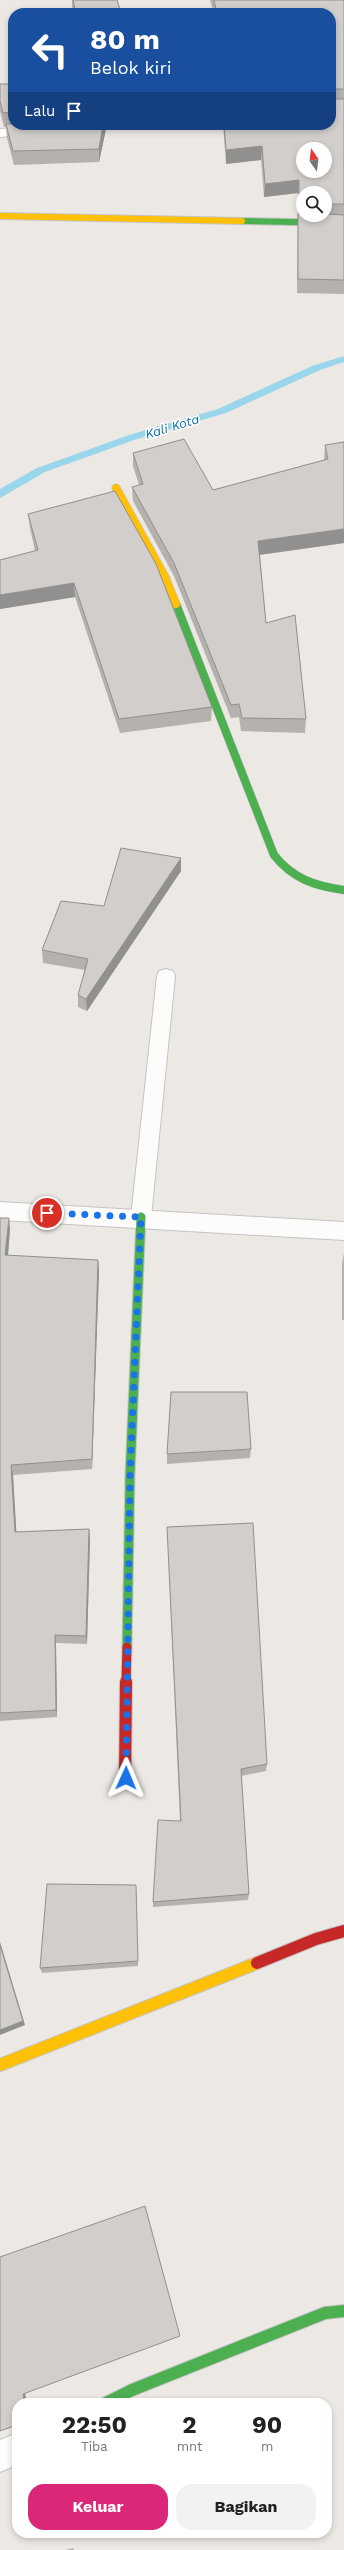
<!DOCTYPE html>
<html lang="id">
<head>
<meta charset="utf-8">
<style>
	:root { --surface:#fff; --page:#f2f2f2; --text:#222; --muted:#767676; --accent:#db2777 }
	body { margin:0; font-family:"Work Sans",sans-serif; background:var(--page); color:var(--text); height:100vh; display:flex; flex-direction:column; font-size:15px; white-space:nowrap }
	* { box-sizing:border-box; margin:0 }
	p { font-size:13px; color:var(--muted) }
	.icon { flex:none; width:22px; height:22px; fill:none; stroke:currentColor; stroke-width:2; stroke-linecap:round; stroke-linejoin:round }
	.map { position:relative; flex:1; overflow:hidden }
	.drawer { position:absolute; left:12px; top:2398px; width:320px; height:140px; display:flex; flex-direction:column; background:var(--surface); border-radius:16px; box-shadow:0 2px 6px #0003 }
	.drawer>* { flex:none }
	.hud { position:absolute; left:8px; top:8px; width:328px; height:122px; border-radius:16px; box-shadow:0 2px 6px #0003; background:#1a4fa0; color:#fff; overflow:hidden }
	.needle { width:26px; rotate:346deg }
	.buttons { position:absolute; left:296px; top:142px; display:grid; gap:8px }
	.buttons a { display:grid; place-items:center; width:36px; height:36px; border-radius:50%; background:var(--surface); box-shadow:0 2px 6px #0003; font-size:20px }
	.pin { position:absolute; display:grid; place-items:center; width:34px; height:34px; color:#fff; margin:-17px; border:2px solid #fff; border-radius:50%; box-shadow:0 1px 4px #0007 }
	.me { position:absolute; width:44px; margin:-22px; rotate:1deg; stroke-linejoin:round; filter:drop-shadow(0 0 3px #0008) }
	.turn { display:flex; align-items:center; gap:14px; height:84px; padding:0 16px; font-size:18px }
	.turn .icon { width:52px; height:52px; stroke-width:2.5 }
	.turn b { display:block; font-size:28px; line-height:34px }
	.then { display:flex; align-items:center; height:38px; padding:0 16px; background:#0003; gap:8px; font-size:15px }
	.eta { display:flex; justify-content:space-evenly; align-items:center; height:68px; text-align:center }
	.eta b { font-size:24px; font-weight:700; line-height:28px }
	.button { display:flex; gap:8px; margin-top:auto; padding:8px 16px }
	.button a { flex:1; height:46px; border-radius:16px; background:var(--accent); color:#fff; font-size:16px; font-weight:700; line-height:46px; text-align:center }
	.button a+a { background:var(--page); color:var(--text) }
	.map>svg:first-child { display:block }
</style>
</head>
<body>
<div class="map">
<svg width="344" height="2550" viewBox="0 0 344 2550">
	<rect width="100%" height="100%" fill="#ece8e4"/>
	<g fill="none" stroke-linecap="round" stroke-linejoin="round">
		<path fill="#99d6ec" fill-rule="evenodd" d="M344 356V362L320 370 226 413 137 439 45 472 0 498V489L37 468 129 435 218 409 312 366Z"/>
		<g stroke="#c5c4c5" stroke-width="2">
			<path id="lane" d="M166 969 173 971 175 976 151 1217 148 1223 141 1226 134 1223 131 1217 157 976 159 971Z"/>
		</g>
		<g stroke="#c5c4c5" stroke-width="2">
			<path id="street" d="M37 126 44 130 42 133 0 137V129Z
				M0 1202 344 1222V1240L0 1220Z
				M17 2433V2465L0 2472V2440Z"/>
		</g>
		<g stroke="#c5c4c5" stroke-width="8">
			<path id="fast-far3" d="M242 221 344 223"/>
		</g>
		<g stroke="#c5c4c5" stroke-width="9">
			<path id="fast-far2" d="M176 604 274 855C293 879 315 886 344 890"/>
		</g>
		<g stroke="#c5c4c5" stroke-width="11">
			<path id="fast-far1" d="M127 1647 130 1475 141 1217"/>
		</g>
		<g stroke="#c5c4c5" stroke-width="14">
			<path id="fast" d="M106 2403 132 2390 325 2313 344 2311"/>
		</g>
		<g stroke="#c5c4c5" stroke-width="8">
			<path id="slow-far2" d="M0 216 242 221"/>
		</g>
		<g stroke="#c5c4c5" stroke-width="9">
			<path id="slow-far1" d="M116 488 165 577 176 604"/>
		</g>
		<g stroke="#c5c4c5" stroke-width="14">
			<path id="slow" d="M0 2065 257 1963"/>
		</g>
		<g stroke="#c5c4c5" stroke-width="11">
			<path id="jam-far1" d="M126 1683 127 1647"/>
		</g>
		<g stroke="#c5c4c5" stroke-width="14">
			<path id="jam" d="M125 1778 126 1682
				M257 1963 316 1939 344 1931"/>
		</g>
		<use href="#lane" fill="#fcfcfb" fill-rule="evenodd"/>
		<use href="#street" fill="#fcfcfb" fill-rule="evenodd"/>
		<use href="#fast-far3" stroke="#4caf50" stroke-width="6"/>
		<use href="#fast-far2" stroke="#4caf50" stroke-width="8"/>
		<use href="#fast-far1" stroke="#4caf50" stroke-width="9"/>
		<use href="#fast" stroke="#4caf50" stroke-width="12"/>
		<use href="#slow-far2" stroke="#ffc107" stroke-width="6"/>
		<use href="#slow-far1" stroke="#ffc107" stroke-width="8"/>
		<use href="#slow" stroke="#ffc107" stroke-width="12"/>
		<use href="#jam-far1" stroke="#c62828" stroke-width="9"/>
		<use href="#jam" stroke="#c62828" stroke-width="12"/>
	</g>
	<path fill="#b4b1af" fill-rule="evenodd" d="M72 0H117L121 13H74L72 7Z
		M210 0H344V294L297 293 298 193 264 197 261 160 226 164 223 125H331V13H214ZM303 193H325V215H303Z
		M0 84H13V125L106 129 99 162 14 165 7 138 6 127H4L0 111Z
		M344 442V543L260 555 266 623 306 719 305 733 241 731 239 717 231 718 174 576 133 501 132 487 139 485 133 466V453L213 490 324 460 325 445Z
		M28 514 212 707 211 721 120 733 75 597 0 609V560L35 551 30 528Z
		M181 858V871L87 1011 78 1007V995L85 970 43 963 42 950 104 906Z
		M0 1218 10 1229 8 1256 98 1260 99 1271 92 1469 13 1475 16 1532 89 1529 90 1539 87 1644 56 1643 57 1717 0 1721Z
		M344 1253V1320H342V1264Z
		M251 1449 250 1458 167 1464V1454Z
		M167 1527 267 1764 266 1771 241 1776 249 1894 248 1900 153 1907V1902L180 1821Z
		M136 1885 138 1966 42 1973 40 1968Z
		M73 2548 74 2550H66Z"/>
	<path fill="#92908e" d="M103 125H106V129L99 162V149Z
		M262 146 261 160 226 164V150Z
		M299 180 298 193 264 197 265 184Z
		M344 529V543L258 555V541Z
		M74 583 75 597 0 609V595Z
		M181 858V871L87 1011 86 999Z
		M9 1218 10 1229 7 1267 5 1255Z
		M98 1260 99 1271 92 1469V1459Z
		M11 1465 13 1475 17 1542 15 1532Z
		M89 1529 90 1539 87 1644 86 1636Z
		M55 1635 56 1643 57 1717 56 1710Z
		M0 1942 25 2025 0 2035Z
		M25 2393 27 2403H24L23 2394Z"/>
	<path fill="#d1cecb" stroke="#92908e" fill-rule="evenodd" d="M73 0H117L121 13H76Z
		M214 0H344V89H331V13H217Z
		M0 84H13V112L3 113 0 101Z
		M331 99H344V204H325V193H303V203H299V180L265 184 262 146 226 150 224 125H331ZM303 149H325V171H303Z
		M6 124H13V125H103L99 149 13 151Z
		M298 214H303V215H325V214L344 215V280L298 279Z
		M184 439 213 490 328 459 325 445 344 442V529L258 541 266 623 295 615 306 719 242 718 239 704 231 705 174 563 132 487 143 484 133 453Z
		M115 491 156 564 212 707 119 719 74 583 0 595V560L38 550 28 514Z
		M121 848 181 858 86 999 78 995 88 959 42 950 61 901 104 906Z
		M0 1218H9L5 1255 98 1260 92 1459 11 1465 15 1532 89 1529 86 1636 55 1635 56 1710 0 1713Z
		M171 1392H247L251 1449 167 1454Z
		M253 1523 267 1764 241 1769 249 1894 153 1902 158 1820 181 1821 167 1527Z
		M47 1884 136 1885 138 1961 40 1968Z
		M0 1945 23 2021 0 2030Z
		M145 2206 180 2336 23 2394 24 2403H17V2425L0 2431V2257Z"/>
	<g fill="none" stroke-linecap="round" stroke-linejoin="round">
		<path stroke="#1a73e8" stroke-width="7" stroke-dasharray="0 12.6" d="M47 1213 141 1217 130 1475 126 1778"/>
	</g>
	<g text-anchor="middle" stroke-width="3" stroke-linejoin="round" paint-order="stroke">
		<g font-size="13" font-style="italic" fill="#0d6fa3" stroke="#fff">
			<text transform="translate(172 426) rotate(-17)" y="5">Kali Kota</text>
		</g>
	</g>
</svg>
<div class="buttons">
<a><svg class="needle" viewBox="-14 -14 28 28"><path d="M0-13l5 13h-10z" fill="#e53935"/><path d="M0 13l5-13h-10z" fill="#767676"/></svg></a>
<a><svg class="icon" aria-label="search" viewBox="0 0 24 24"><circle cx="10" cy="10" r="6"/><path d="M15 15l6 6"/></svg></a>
</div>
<div class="pin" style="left:47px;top:1213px;background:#d93025"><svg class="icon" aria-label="arrive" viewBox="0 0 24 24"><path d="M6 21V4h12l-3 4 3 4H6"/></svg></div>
<svg class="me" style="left:126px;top:1778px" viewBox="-20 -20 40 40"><path d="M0-17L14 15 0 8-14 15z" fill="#1a73e8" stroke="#fff" stroke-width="4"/></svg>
<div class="hud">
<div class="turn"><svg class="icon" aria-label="left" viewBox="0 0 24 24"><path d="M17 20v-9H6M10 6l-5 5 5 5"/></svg><div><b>80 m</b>Belok kiri</div></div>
<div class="then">Lalu<svg class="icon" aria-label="arrive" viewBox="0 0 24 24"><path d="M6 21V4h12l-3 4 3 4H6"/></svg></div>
</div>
<section class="drawer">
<div class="eta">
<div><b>22:50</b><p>Tiba</p></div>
<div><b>2</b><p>mnt</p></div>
<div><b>90</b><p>m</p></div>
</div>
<div class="button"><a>Keluar</a><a>Bagikan</a></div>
</section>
</div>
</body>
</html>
